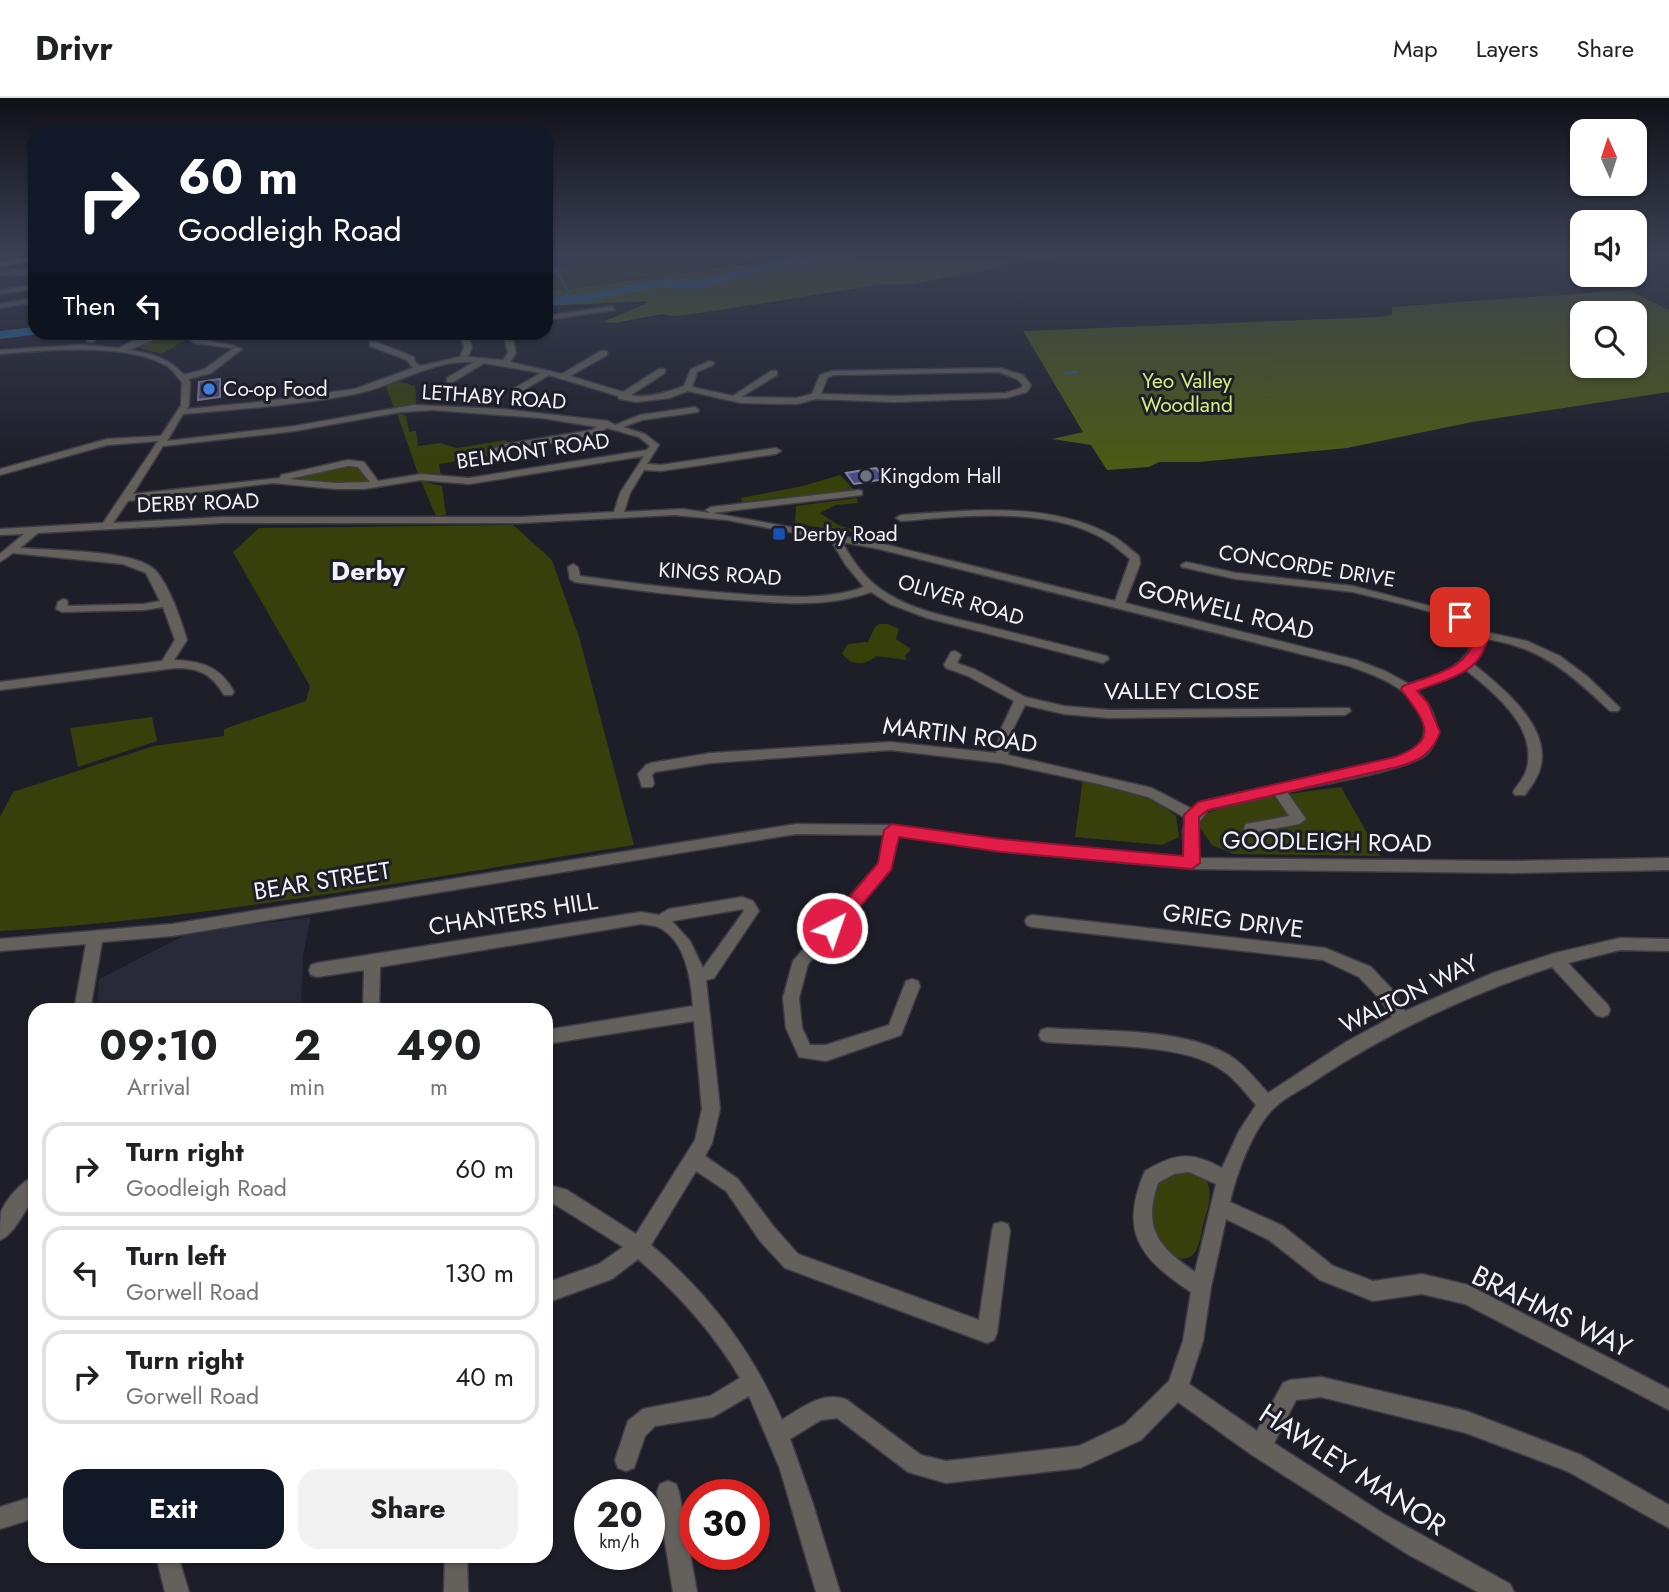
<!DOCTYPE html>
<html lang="en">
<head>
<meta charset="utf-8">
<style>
	:root { --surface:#fff; --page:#f2f2f2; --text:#202124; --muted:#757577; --line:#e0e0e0; --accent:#111827 }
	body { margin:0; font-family:Jost,sans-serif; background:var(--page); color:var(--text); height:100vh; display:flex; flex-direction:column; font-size:26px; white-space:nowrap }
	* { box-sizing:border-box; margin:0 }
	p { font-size:23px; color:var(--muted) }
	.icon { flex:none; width:38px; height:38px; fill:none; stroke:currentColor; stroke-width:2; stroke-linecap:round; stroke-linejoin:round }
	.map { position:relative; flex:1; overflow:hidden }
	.panel { position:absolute; left:28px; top:905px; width:525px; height:560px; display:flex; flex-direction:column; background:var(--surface); border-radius:21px; box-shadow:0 2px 5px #0004 }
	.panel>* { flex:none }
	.banner { position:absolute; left:28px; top:28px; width:525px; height:214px; border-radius:21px; box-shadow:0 2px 5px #0004; background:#111827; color:#fff; overflow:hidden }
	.needle { width:46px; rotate:357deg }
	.buttons { position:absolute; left:1570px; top:21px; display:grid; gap:14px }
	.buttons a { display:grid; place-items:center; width:77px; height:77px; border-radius:14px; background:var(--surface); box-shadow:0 2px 5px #0004; font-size:35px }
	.speed { position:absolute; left:574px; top:1381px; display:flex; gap:14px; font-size:35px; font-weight:700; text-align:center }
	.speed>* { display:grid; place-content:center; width:91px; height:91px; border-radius:50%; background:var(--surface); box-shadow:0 2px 5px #0004; line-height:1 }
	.speed small { font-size:18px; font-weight:400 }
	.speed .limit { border:10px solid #d22; background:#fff; color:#111 }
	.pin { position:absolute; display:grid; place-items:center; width:60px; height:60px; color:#fff; margin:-30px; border-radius:14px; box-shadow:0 4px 10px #0006 }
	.me { position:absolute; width:77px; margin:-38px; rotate:41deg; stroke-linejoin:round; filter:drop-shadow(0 0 5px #0008) }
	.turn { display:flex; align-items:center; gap:24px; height:147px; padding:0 35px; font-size:32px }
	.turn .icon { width:91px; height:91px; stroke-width:2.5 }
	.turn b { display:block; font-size:49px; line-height:60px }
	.then { display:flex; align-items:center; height:66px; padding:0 35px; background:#0003; gap:14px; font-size:26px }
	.eta { display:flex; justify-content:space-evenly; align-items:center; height:119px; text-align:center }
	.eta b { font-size:42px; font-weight:700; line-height:49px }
	.cta { display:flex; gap:14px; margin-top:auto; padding:14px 35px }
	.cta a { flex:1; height:80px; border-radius:21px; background:var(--accent); color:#fff; font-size:28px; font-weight:700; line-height:80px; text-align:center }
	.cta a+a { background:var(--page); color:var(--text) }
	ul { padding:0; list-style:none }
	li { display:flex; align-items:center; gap:21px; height:94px; margin:0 14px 10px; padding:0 21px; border:4px solid var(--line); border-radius:21px }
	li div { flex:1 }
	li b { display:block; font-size:26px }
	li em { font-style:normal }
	header { display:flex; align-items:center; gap:42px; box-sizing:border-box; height:98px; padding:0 35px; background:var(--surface); border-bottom:2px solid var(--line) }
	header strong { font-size:33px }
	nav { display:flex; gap:38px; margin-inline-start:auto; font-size:24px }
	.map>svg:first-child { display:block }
</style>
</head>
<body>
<header>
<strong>Drivr</strong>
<nav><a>Map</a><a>Layers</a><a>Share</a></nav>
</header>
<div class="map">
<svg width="1669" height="1494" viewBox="0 0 1669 1494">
	<rect width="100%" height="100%" fill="#1e1e29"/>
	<path fill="#282939" d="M311 819 303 857 301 912H97L99 881 189 835Z"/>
	<path fill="#37400a" d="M601 157H770L709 170 546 194V174Z
		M170 237 185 242 162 256 139 250V245Z
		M398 283 415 288 416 307 394 310 386 288Z
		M397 315 406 318 409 334 416 333 418 348 440 345 457 350 506 342 507 345 499 347 492 353 497 357 439 366 441 378 418 376Z
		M361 366 376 386 364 388 273 382 326 369Z
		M840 377 854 392 742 404 741 400 803 388Z
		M421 383 442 388 446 417 436 418Z
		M857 400 858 405 836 407 820 415 838 427 868 436 795 426 796 408Z
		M513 427 552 462 580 542 634 747C423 780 213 820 0 833V719L13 694 154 648 224 638V631L306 603 310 588 233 454 259 430Z
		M879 526H888L899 531 896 541 911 551 905 558 907 562 876 558C866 568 850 568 842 555L848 546 868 544 875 529Z
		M152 619 157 643 78 669 70 630Z
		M1083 681C1116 690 1149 696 1176 718L1179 739 1162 747 1075 739Z
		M1341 689 1380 758 1233 756 1212 747 1199 728 1204 716C1249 700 1295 695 1341 689Z
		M1183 1069 1205 1080C1215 1096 1207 1111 1203 1128 1201 1136 1200 1147 1195 1154 1183 1171 1158 1151 1153 1137 1148 1121 1150 1090 1163 1079 1168 1075 1176 1072 1183 1069Z"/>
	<path fill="#4d5915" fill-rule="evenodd" d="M812 157H1056L913 186 877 187 713 213 675 218 662 216 615 225 603 224 647 205 646 203 546 208V194Z
		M1628 192 1669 212V294L1472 324 1347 350 1199 364H1159L1149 369 1107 372 1091 347 1052 341 1083 334 1023 233 1380 219 1392 217V209ZM1582 215H1634V268H1582Z"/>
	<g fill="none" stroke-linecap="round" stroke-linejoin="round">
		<path stroke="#21669f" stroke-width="2.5" d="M547 157 569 195 560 202
			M1065 275 1077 274"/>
		<path fill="#21669f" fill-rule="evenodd" d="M139 234 125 240 121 237 124 234Z"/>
		<path fill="#21669f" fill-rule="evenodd" d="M817 157H864L858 161 789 167 698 191 656 190 614 197 598 202 546 208V200L596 194 656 182 698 183 789 159Z
			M35 229V234L40 236 0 241V233Z"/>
	</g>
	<path fill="#4c488e" stroke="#848492" stroke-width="2" d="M220 281V299L198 302 199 284Z
		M876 370 885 381 854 386 846 375Z"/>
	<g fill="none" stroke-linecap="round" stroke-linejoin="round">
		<g stroke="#3c3c46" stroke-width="3">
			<path id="minor" d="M35 172V176L0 177V173Z
				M35 187V191L0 196V192Z
				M35 200V204L0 210V206Z
				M612 208 615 212 546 222V218Z
				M94 234H102L93 244H87V240Z
				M161 234H174L128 252C150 255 169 260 184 277L205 271 235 249 242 251 211 275 188 281 190 284 189 307 187 311 259 304 355 291 413 270 407 262 370 248V244H376L414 259 415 264 420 268 460 259 464 249 459 234H467L472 249 468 259 503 262 508 255 505 242 509 240 513 242 516 255 510 264 562 276 601 253H607V257L570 278 623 294 659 271H665V275L631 297C647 301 668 294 684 288L691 271 710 263 714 265 713 267 697 274 692 289 733 298 771 273H777V277L741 299 797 300 812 296 820 277 832 273 1000 270 1023 277 1031 287 1027 294 1006 300 894 304 816 301 797 306 741 305 688 293 669 300 636 304 619 301 618 298 549 277 519 295H513V291L541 275 484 265 453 284H447V280L474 264C432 261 395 288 355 296 298 307 241 311 183 316L167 343 295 328 413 307 501 311 608 323 615 327 640 317 695 309 699 312 698 314 642 322 623 329 645 336 659 347 647 366 661 367 776 350 781 353 776 356 661 373 644 372 630 395 624 414 683 411 710 415 706 412 711 409 859 392 862 393V397L712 415 879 445 1115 503 1130 461C1123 455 1116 449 1109 444 1052 407 965 418 901 423L896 420 901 417C971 412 1049 403 1113 438 1122 443 1130 451 1139 458L1140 466 1125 505 1356 562 1385 573 1409 586C1439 576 1464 572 1476 538L1456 521 1406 507 1353 494 1236 481 1182 469 1181 467 1186 464 1236 475 1353 488 1464 517 1485 534 1527 543 1560 558 1588 579 1620 610 1618 613H1610C1571 576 1541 549 1486 541L1483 550 1473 566C1501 588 1555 631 1539 674 1536 682 1530 690 1525 697H1515L1513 694C1518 686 1525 679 1527 670 1537 628 1494 595 1466 572L1448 581 1416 592C1434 609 1448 639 1424 658 1404 673 1316 687 1287 694L1306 721 1299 726 1251 735 1246 734 1244 730 1246 726 1289 718 1275 697 1208 712 1198 726V760L1512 763 1669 760V772L1512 775 1192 771 1001 753 898 738 891 771 808 866 799 900 802 930 810 947H826L889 927 906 883 912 881 918 883 920 888 901 937 826 963 799 959 786 930 783 900 793 863 879 765 884 737 796 736 172 838 102 844 90 912H74L86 846 0 853V841L172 826 796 726 892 727 1001 743 1184 759 1183 733 1186 720 1148 699 1099 686 1001 665 890 652 711 665 655 674 652 677 654 686 652 689H642L638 676 646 667 651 665 711 655 890 644 996 655 1001 631 1014 603 968 578 946 570 944 567 951 554 955 553 961 557 957 565 976 572 1025 599 1064 608 1109 612 1349 610 1351 613 1345 617 1109 620 1064 616 1025 607 1013 631 1008 657 1152 690 1192 711 1204 703 1394 660C1411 654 1427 648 1424 627 1419 592 1377 578 1349 568L879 451 842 444C852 462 863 478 879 490 910 513 950 519 986 528 1026 538 1067 548 1107 558L1109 561 1103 565 927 520 890 506 871 494C833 508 792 506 753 503 693 500 634 492 575 484L570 481 568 469 573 466 578 469 580 478C637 486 694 493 752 497 789 499 829 502 864 489L845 466 831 442 727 422 674 417 520 425H223L38 435 20 450C50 453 137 451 156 473 171 491 180 520 187 542L174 562C202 563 221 569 234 594L232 597H224C212 576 199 570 176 570L0 592V584L162 563 175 542 163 509 144 512 62 514 56 511 58 504 63 501 67 502 68 508 144 506 160 503 146 475 123 466 13 455 0 464V456L24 436 0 437V431L103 425 158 343 107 347 0 377V371L107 341 161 338 181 307 182 284C177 279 173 272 167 268 127 244 45 252 0 256V252L81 247 119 250 139 240ZM999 274 1017 281 1023 287 1021 290 1006 295 894 298 821 296 827 280 833 277ZM433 312 542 320 597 329 592 332 506 346 493 351V355C500 355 507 351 514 350 544 344 580 345 607 330L639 339 650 348 647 352 469 380 421 376 378 383 364 364 348 362 281 377 280 380 133 396 163 348 295 333 401 314ZM644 358 620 395 614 414 520 419H223L113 425 128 403 273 385 335 391H364L421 382 469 386ZM348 368 358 369 370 384 335 385 289 381Z
				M177 234H187L200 241 235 248 231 250 195 245Z
				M742 799 753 803 759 813 714 880 706 882 720 1011 712 1045 705 1058 738 1081 774 1129 798 1156 979 1222 992 1133 994 1126 1001 1124 1008 1126 1010 1133 997 1235 994 1242 987 1245 785 1170 760 1143 726 1093 696 1073 651 1147C709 1196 752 1252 782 1322 801 1310 824 1292 847 1302L921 1357 946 1363 1079 1348 1125 1326 1169 1283 1183 1243 1191 1194C1139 1160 1119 1133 1145 1073 1176 1055 1190 1053 1222 1070L1239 1033 1256 1007C1244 993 1233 978 1217 969 1178 945 1093 948 1047 944L1041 942 1039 937 1041 932 1047 930C1102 934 1180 929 1229 957 1244 966 1256 982 1268 995L1346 944 1392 919 1379 900 1359 879 1323 862 1032 829 1027 827 1025 823 1027 819 1032 817 1325 850 1371 869 1391 890 1405 913 1493 875 1555 855 1620 840 1669 841V853L1620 852 1568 865 1608 907 1610 912 1608 917 1602 919 1596 917 1552 869C1468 897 1390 933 1316 982 1303 991 1283 1000 1272 1012 1252 1033 1236 1077 1230 1104L1283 1128 1333 1168 1373 1183 1422 1176 1468 1187 1669 1291V1312L1465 1206 1422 1196 1373 1203 1320 1182 1269 1142 1226 1121 1211 1189 1203 1243 1189 1286 1257 1333 1283 1285 1290 1282 1321 1279 1466 1313 1581 1357 1669 1407V1430L1567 1373 1466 1335 1321 1299 1296 1302 1274 1345 1384 1416 1510 1486 1514 1494H1478L1409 1457 1252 1357 1178 1304 1141 1342 1080 1370 946 1385 908 1374 837 1320 821 1322 790 1341 812 1403 840 1494H816L780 1371 749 1298 713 1319 655 1328 645 1338 634 1370 626 1373 618 1370 615 1362 628 1323 643 1311 710 1298 740 1280C713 1234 678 1196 638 1161L612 1181 546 1205V1185L599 1166 623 1149 556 1107 546 1104V1086L567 1092 636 1136 695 1042 702 1011 694 923 546 946V932L693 908C691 882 686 842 658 829 653 827 646 827 641 826L380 869 379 912H363L364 872 317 879 311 877 309 872 311 867 317 865 641 814 659 817 669 811ZM743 811 744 813 703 870 690 843 672 823ZM1189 1074 1216 1086 1195 1174C1157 1148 1143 1130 1158 1085L1174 1076Z
				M35 1078V1100C24 1112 15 1136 0 1142 0 1134 0 1122 1 1114 6 1101 22 1083 35 1078Z
				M668 1383 676 1386 679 1394 697 1494H673L657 1394 660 1386Z
				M35 1398V1420L0 1431V1409Z
				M156 1458H178L189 1494H165Z
				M445 1458H467L468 1494H444Z"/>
		</g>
		<g stroke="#3c3c46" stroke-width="2">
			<path id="major" d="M35 158V162L0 169V163Z"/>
		</g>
		<use href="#minor" fill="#64605b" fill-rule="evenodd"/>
		<use href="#major" fill="#aaa197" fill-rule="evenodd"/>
	</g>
	<linearGradient id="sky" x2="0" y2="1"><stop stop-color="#101017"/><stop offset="0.43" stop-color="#3b4154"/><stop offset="1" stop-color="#3b4154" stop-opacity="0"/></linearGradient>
	<rect width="1669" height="366" fill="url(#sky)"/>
	<path fill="#e11d48" stroke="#92132f" stroke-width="2" d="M1460 515 1487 534 1489 537C1480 577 1451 579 1417 593L1428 605 1440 634C1432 656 1419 663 1397 669L1208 712 1199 719 1200 765 1192 771 1001 754 899 739 891 772 838 835H826L823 830 878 765 884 732 892 726 1001 741 1183 758 1184 717 1198 704 1395 659C1443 641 1423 622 1401 591L1403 588C1433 576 1467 573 1476 538L1453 519Z"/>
	<circle fill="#3f7fe0" stroke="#1e1e29" stroke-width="2.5" cx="209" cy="291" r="7"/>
	<circle fill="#6b7280" stroke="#1e1e29" stroke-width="2.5" cx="866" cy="378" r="7"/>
	<rect fill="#1a4fb4" stroke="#1e1e29" stroke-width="2.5" x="772" y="429" width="14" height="14" rx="3.5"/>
	<g text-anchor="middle" stroke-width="6" stroke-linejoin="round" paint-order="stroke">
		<g font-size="21" fill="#d6ee7b" stroke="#1e1e29">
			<text x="1187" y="290">Yeo Valley<tspan x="1187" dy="24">Woodland</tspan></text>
		</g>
		<g font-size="21" fill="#f2f2fa" stroke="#1e1e29" text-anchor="start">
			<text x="223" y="298">Co-op Food</text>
			<text x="880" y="385">Kingdom Hall</text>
			<text x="793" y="443">Derby Road</text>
		</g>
		<g font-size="21" fill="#f2f2fa" stroke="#1e1e29">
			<text transform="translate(494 299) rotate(4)" y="7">LETHABY ROAD</text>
			<text transform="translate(533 353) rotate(-8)" y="7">BELMONT ROAD</text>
			<text transform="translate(198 405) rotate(-2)" y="7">DERBY ROAD</text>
			<text transform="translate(1307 468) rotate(9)" y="7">CONCORDE DRIVE</text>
			<text transform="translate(720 476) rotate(4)" y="7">KINGS ROAD</text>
			<text transform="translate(961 502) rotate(17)" y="7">OLIVER ROAD</text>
		</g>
		<g font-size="24" fill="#f2f2fa" stroke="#1e1e29">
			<text transform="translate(1226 512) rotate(14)" y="8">GORWELL ROAD</text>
			<text x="1182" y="601">VALLEY CLOSE</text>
			<text transform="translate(960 637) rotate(7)" y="8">MARTIN ROAD</text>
			<text transform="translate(1327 744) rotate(1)" y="8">GOODLEIGH ROAD</text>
			<text transform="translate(322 783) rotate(-9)" y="8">BEAR STREET</text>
			<text transform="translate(513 816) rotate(-9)" y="8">CHANTERS HILL</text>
			<text transform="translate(1233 823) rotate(7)" y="8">GRIEG DRIVE</text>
			<text transform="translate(1409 896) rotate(-26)" y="8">WALTON WAY</text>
		</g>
		<g font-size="26" font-weight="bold" fill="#f2f2fa" stroke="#1e1e29">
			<text x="368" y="482">Derby</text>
		</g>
		<g font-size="28" fill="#f2f2fa" stroke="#1e1e29">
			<text transform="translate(1552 1213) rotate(26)" y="10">BRAHMS WAY</text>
			<text transform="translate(1353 1371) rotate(33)" y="10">HAWLEY MANOR</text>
		</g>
	</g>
</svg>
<div class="buttons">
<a><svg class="needle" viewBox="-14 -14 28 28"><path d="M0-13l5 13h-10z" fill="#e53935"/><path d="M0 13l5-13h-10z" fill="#757577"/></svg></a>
<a><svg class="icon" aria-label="sound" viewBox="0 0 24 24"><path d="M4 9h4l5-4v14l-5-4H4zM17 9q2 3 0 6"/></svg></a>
<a><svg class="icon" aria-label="search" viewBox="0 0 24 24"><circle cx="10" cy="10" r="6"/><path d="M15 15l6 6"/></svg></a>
</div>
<div class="speed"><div>20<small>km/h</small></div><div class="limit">30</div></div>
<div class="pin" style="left:1460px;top:519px;background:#d93025"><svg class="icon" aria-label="arrive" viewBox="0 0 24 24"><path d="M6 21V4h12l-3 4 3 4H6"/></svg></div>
<svg class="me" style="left:832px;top:830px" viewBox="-20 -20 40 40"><circle r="17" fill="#e11d48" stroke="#fff" stroke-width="3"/><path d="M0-11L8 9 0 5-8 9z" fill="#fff"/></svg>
<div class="banner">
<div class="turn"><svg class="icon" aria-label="right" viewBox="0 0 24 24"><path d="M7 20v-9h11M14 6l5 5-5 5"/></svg><div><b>60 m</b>Goodleigh Road</div></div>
<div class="then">Then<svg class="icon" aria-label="left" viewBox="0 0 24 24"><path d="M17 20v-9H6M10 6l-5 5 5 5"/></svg></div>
</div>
<section class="panel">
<div class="eta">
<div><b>09:10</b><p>Arrival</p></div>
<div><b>2</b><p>min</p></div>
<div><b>490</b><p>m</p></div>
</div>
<ul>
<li><svg class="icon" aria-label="right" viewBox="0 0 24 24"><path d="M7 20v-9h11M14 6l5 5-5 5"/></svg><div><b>Turn right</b><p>Goodleigh Road</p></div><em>60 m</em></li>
<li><svg class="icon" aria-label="left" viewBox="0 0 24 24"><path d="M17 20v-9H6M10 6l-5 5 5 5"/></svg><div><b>Turn left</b><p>Gorwell Road</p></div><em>130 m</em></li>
<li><svg class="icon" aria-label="right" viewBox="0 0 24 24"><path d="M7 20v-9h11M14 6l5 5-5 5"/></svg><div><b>Turn right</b><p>Gorwell Road</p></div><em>40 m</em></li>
</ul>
<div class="cta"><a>Exit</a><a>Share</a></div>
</section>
</div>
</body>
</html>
